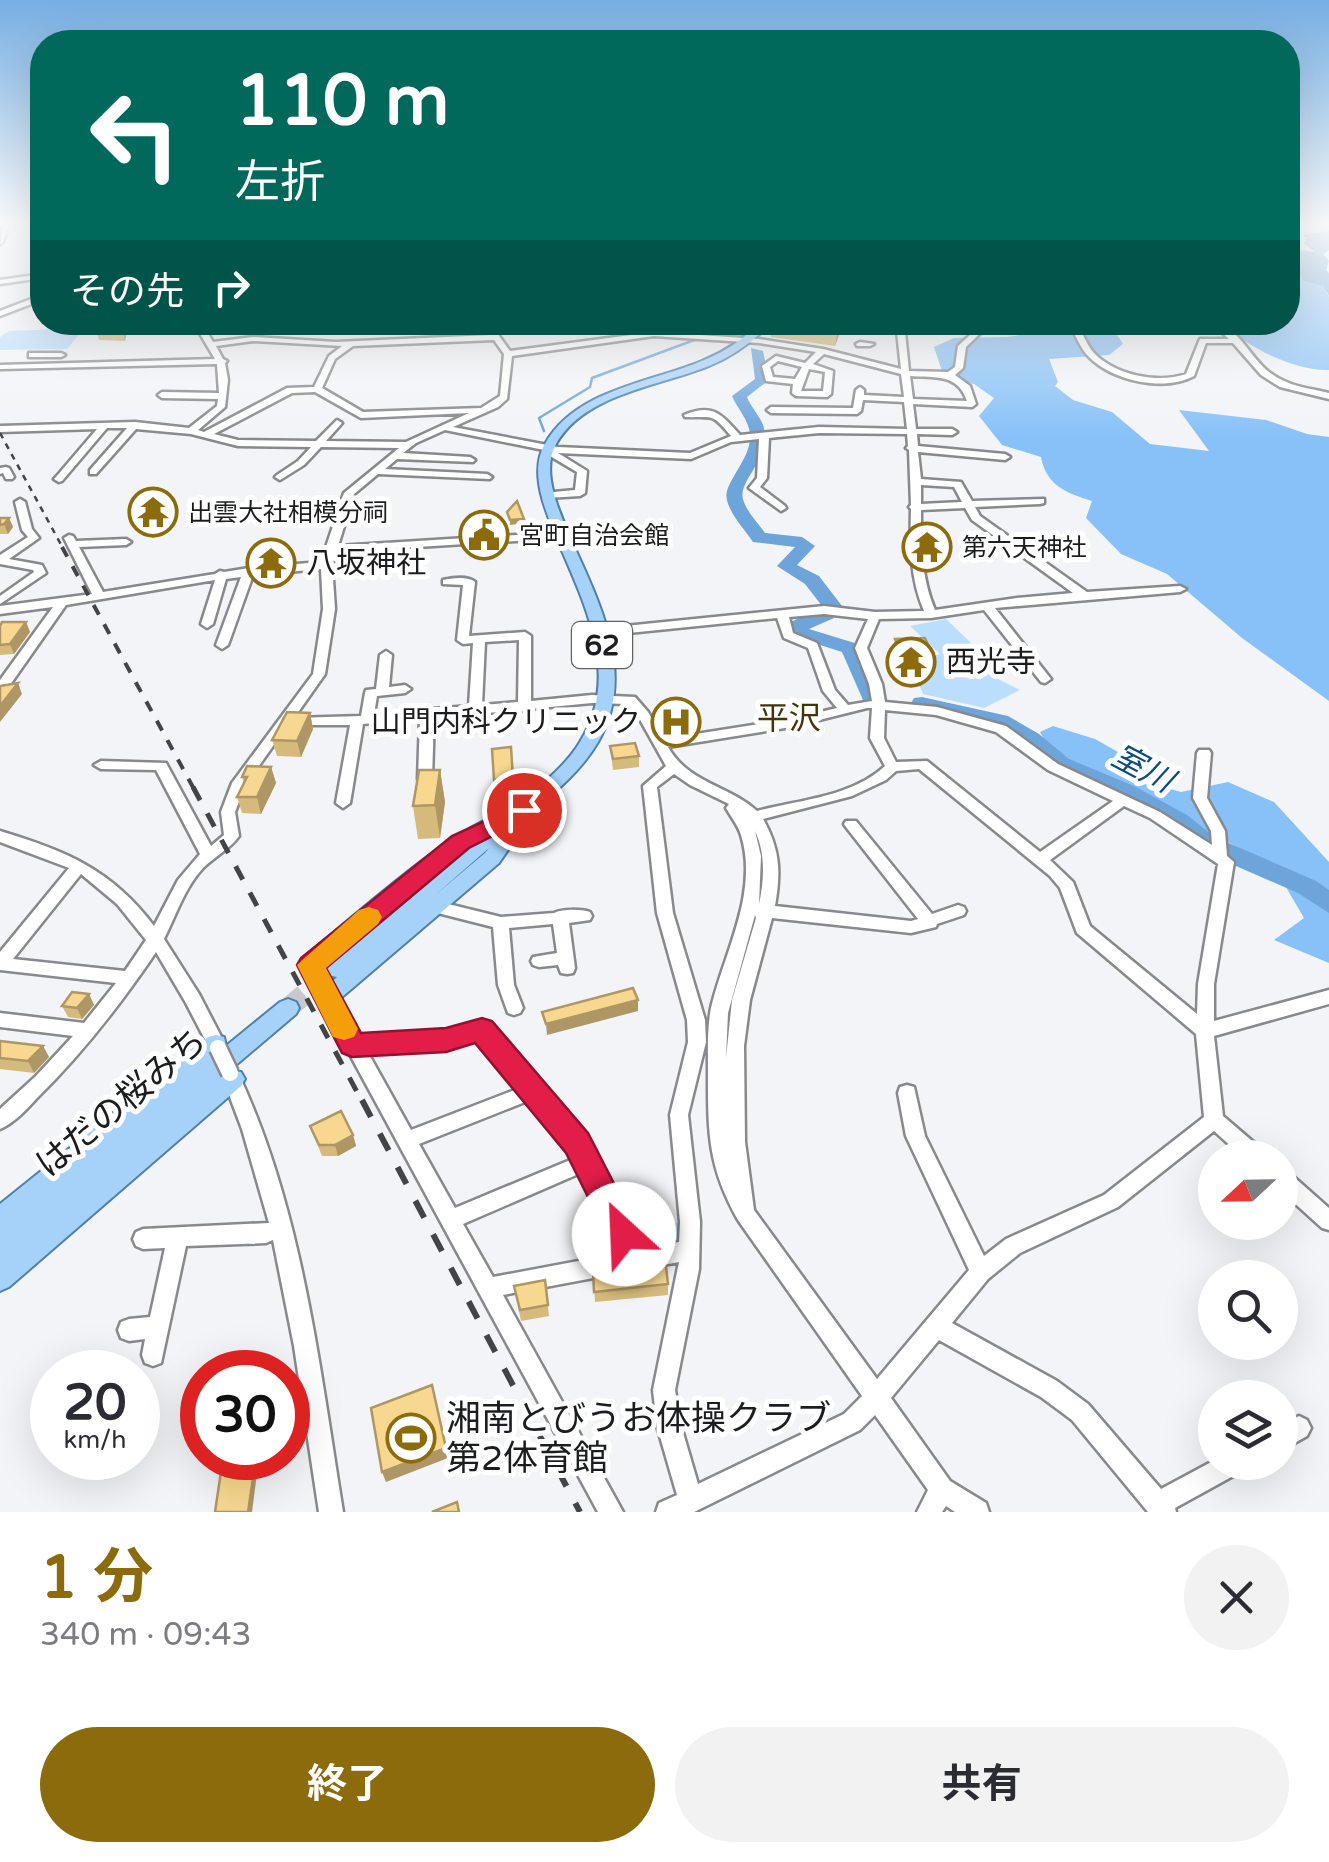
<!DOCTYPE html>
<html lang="ja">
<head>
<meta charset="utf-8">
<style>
	:root { --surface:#fff; --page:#f2f2f3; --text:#2b2b33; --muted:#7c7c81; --accent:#8c6b0d }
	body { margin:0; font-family:"Varela Round","Noto Sans JP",sans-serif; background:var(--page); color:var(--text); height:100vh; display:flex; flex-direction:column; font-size:38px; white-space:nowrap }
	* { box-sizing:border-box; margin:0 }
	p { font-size:32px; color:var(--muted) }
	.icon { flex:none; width:55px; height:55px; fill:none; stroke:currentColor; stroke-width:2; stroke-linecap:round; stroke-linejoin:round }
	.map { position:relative; height:1512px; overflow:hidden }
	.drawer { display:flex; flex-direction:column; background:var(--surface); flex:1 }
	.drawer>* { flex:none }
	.banner { position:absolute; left:30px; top:30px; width:1270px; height:305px; border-radius:40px; box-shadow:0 10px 40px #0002; background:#00695c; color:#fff; overflow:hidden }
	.needle { width:65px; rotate:248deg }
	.controls { position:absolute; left:1198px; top:1140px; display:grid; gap:20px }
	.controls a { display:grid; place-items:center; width:100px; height:100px; border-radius:50%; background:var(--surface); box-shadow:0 10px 40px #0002; font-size:50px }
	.speed { position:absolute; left:30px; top:1350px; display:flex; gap:20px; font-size:50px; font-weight:700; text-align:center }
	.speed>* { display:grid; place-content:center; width:130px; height:130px; border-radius:50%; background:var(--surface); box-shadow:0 10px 40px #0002; line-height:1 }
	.speed small { font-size:25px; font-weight:400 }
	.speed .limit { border:15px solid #d22; background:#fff; color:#111 }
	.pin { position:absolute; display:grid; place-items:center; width:85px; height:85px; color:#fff; margin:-42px; border:5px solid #fff; border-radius:50%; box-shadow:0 2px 10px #0007 }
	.me { position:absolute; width:110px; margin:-55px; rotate:335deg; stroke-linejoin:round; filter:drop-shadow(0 0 8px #0008) }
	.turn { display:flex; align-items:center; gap:35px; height:210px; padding:0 40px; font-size:45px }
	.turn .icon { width:130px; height:130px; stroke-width:2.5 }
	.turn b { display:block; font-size:70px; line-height:85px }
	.then { display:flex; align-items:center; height:95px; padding:0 40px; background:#0003; gap:20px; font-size:38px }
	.round { display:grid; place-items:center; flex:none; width:105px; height:105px; border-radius:52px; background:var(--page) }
	.summary { display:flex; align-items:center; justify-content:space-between; height:170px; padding:0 40px }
	h1 { font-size:60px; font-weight:700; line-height:75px; color:var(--accent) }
	.button { display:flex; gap:20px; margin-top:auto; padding:20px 40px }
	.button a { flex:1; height:115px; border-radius:60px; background:var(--accent); color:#fff; font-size:40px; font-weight:700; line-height:115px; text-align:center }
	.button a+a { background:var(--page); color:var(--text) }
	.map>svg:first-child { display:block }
</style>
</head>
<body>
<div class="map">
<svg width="1329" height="1512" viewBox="0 0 1329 1512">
	<rect width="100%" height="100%" fill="#f2f4f7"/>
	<path fill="#bbddfe" d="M85 328 67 349 0 350V337L9 331Z
		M946 619 989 660 981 663 1000 680 1020 690 984 708 923 694 916 677 933 674 927 658 940 654 910 626Z
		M672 1214 674 1223 685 1222V1241L640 1254 627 1227Z"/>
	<path fill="#88c1f7" d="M1288 258 1303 281 1323 286 1329 297V370C1290 371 1248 345 1218 323L1288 322Z
		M1086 326C1103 328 1115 328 1123 344L1109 355 1049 359 1058 382 1055 386 1073 400 1112 412 1150 444 1209 451 1179 410 1266 420 1307 434 1329 437V701L1242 638 1167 574 1121 554 1086 518 1092 501C1066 493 1046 485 1041 457L1002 445 979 416 994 398 974 384 944 377 934 347 954 338 1007 337Z
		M1053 726 1095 739 1118 752 1153 784 1181 792 1228 782 1274 802 1329 862V963L1274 940 1304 918 1273 865 1069 761 1046 743 1040 732Z"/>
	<path fill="#6da5da" d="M1329 231V250L1323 254 1329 261 1326 270 1329 273V296L1323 286 1303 281 1299 274 1288 270 1293 267 1288 249 1315 252 1304 243 1307 238 1302 235Z"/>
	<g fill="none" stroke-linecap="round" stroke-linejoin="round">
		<path stroke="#6da5da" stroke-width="2.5" d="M701 337 744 324
			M544 431 539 418 590 387 592 378 697 339"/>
		<path fill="#6da5da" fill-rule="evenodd" d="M738 322H750V336H740Z
			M751 348 763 351 769 380 747 397C751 407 759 415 763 425 774 457 738 479 743 499 746 511 758 523 765 533L802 537 815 546 797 565 819 576 842 606 834 618 809 629 858 644 881 696 877 700H863L842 652 789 635 786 631 791 622 822 606 805 584 777 566 795 547 753 542C745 530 730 514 727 500 722 483 753 459 750 433 748 419 737 408 732 396L755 379Z
			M922 697 1008 716 1039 734 1069 759 1134 786 1187 815 1215 837 1316 881 1329 890V913L1298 893 1197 849 1171 827 1118 796 1053 769 1023 744 993 726 914 708 911 703 914 698Z"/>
		<path stroke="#c7c9cc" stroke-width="21" stroke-dasharray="21 10" stroke-linecap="butt" d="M288 1008 335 969"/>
		<g stroke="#87898c" stroke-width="5">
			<path id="minor" d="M3 225H9L3 242 0 244Z
				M42 274V278L0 284V280Z
				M39 296H42V300L0 316V311Z
				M193 322H201L213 342 253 337 336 342 490 335 482 322H489L510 351 654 332 759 339 823 349 901 369 896 322H904L909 371 948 372 955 367 958 346 984 322H992L966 347 963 368 955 375 970 386 976 404 972 407 913 404 916 429H952L957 432 952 435 917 434 918 446 1005 454 1010 457 1005 460 918 452 921 479 961 482 972 501 1044 499V503L1040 504 975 507 980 516 1087 592 1180 586 1186 589 1180 592 995 608 1051 679 1045 683 1041 682 984 610 931 618 879 619 867 648 882 684 885 702 937 707 1006 726 1058 764 1160 812 1212 845 1211 831 1193 798 1197 753 1199 750H1209L1211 753 1207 798 1225 831 1227 856 1234 862 1214 984V1021L1329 990V1004L1214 1036 1223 1116 1265 1152 1267 1158H1244L1214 1131 1118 1207 1020 1253 988 1279 952 1323 1057 1381 1088 1404 1161 1489 1215 1460V1462H1248L1244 1470 1175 1508 1176 1512H1148L1072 1420 1041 1397 939 1340 891 1398 950 1481 986 1503 989 1512H955L946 1506 942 1512H917L928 1490 875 1415 860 1430 694 1512H656L659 1503 677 1495 657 1426 653 1390 679 1262 503 1295 623 1512H598L348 1051 346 1050 302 965 304 961 310 959 316 961 359 1037 446 1033 482 1023 488 1025 584 1137 619 1200 640 1249 679 1242 680 1222 670 1115 688 1042 687 1020 657 913 643 786 666 766 638 716 627 704 592 703 529 709 524 711 481 713 475 716 470 714 434 717 432 779 425 784 418 779 420 718 363 724 350 803 343 808 336 803 350 725H296L290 722 246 784 235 812 239 836C229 850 215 856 203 868 185 887 176 915 164 939L199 994 227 1048 224 1053 218 1055 212 1053 186 1003 156 952C120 1005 82 1054 36 1099 26 1110 14 1123 0 1129V1109L36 1076 73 1036 0 1027V1013L84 1023 116 983 0 970V952L69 868 0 842V831C66 851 111 869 154 926L178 880 200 854 156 770 101 769 94 765 101 761 166 763 211 846 224 835 221 812 232 783 313 674 323 609 321 569 253 575 228 645 222 649 216 645 241 577 226 579 213 624 207 628 201 624 215 580 66 605 5 692 0 693V680L53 607 0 614V606L92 594 64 538 69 535 73 536 76 541 126 539 131 542 126 545 79 547 103 592 215 574 220 571 224 572 249 568 321 562 344 493 399 448 321 447 304 465 280 480 275 477 277 475 298 461 311 447 238 446 191 434 136 429 96 474H90V470L127 428H107L62 481 59 482 54 479 56 477 97 429 0 432V426L135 422 189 428 217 406 218 399 162 398 158 395 162 392 219 393 217 364 0 369V365L215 359ZM654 336 759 343 816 352 805 363 776 356 762 366 766 381 793 384 792 393 796 396 827 397 831 394 833 371 813 364 824 354 901 374 904 397 864 395V390L860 387 856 390 853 408 771 407 767 410 771 413 857 414 861 411 863 400 904 402 907 429 819 427 740 435C721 414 713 403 684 415L685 417C714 418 711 412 731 436L690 453 558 447 453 427 498 407 507 399 512 356ZM494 340 504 354 500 396 481 408 363 412 322 388 335 359 353 346ZM253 341 342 346 329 356 314 387 287 388 204 432 198 430 225 407 228 380 225 363 227 361 223 359 216 346ZM778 361 802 367 795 379 773 377 770 367ZM809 369 825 372 823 391H801ZM910 376C934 378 958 373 967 401L913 399ZM315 392 361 418 469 413 406 442 326 441 342 423 337 420 316 441 238 440 214 434 292 393ZM445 430 544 450 545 453 577 472 575 490 543 493V497L547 498 580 496 585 493 587 471 558 453 691 459 731 442 759 439 757 478 749 488 781 511 786 508 785 506 760 487 767 478 769 438 819 433 907 434 908 446 906 448 909 450 911 505 909 507 911 509C910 545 910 578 924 611L875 612 824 606 595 629 593 632 599 636 777 618 784 638 808 648 823 691 837 708 791 719 664 739 648 712 635 697 592 695 531 701V636L525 632 469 636 475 582C468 576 452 578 443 580V584L463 585 457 640 463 644 473 643 469 706 374 714 377 696 405 693 411 689 405 685 389 687 392 655 386 651 380 655 376 689 366 690 365 693 361 716 294 718 325 674 335 609 332 565 336 552 564 538 569 535 564 532 338 546 354 494 378 474 490 479 492 477 487 474 385 469 397 459 473 462 475 460 470 457 403 453 416 443ZM921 485 954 487 962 502 921 504ZM965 508 972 520 1073 593 1017 598 935 610C921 577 921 544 921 510ZM824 614 868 619 855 648 869 684 872 701 848 705 835 690 817 643 793 633 789 617ZM519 640 518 702 482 705 485 642ZM867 708H872L870 738 885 766C852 797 798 800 757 811 728 785 688 783 668 747L791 727ZM885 710 936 715 996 732 1048 770 1113 801 1040 852 927 761 896 762 884 738ZM919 769 1050 876 1060 888 1077 933 1196 1034 1204 1117 1104 1195 1006 1239 984 1256 925 1136 914 1087 907 1085 900 1087 898 1093 906 1136 969 1270 877 1379 754 1210 745 1142 744 1046 750 1000 772 918 911 933 936 927 937 924 964 915 966 911 964 907 958 905 932 914 856 821H846L844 824 846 827 918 919 911 921 775 906C781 872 780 849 763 819L852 796 886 780 896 771ZM674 774 690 785 729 804 726 808C731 817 738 825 741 835 759 893 724 953 711 1008 707 1029 708 1050 708 1070 708 1131 707 1165 738 1220L862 1396 844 1414 698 1484 681 1426 675 1390 699 1269 700 1222 688 1115 706 1042 705 1020 673 913 657 787ZM1124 806 1150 818 1218 864 1198 984 1197 1014 1090 926 1073 882 1050 860ZM755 831C766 854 764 881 759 904L761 856ZM81 874 117 904 146 940 125 971 13 959ZM755 915 756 918 732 1000 726 1058 728 1013ZM478 1038 520 1088 411 1130 367 1051 446 1047ZM530 1100 575 1158 455 1208 419 1144ZM583 1172 604 1212 621 1253 493 1277 463 1224Z
				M396 322H410L396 326Z
				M1069 322H1077C1082 332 1086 343 1093 352 1114 375 1157 384 1186 374L1200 339H1229L1210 322C1236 322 1250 358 1269 372 1286 386 1308 388 1329 393V399L1280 387 1261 375 1233 343H1206L1194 376C1164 392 1113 381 1089 357 1080 348 1075 334 1069 322Z
				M860 342 874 344 870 346H857L856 344Z
				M29 353H61L65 355 61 357H29Z
				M6 467 9 468 14 477 12 479H6L3 473 0 474V468Z
				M20 499 25 502 32 529 39 538 9 559 42 565 46 573 0 604V596L34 572 33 570 0 564V555L28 537 22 530 15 502Z
				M436 901 501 917 554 913C562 909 581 909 590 912L592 916 590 920 569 923 575 968 573 973 567 974 561 973 558 965 539 967 533 965 531 961 533 957 557 953 553 924 509 928 514 985 523 1008 520 1013 514 1015 508 1013 498 985 493 927 430 911 428 907 430 903Z
				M231 1068 237 1071C302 1208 319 1364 343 1512H319L294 1346 273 1240 266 1243 186 1246 161 1363 153 1366 145 1363 142 1355 145 1339 129 1341 121 1338 118 1330 121 1322 129 1319 150 1317 165 1248 143 1249 136 1246 133 1239 136 1232 143 1229 269 1223 242 1129 222 1076 225 1071Z
				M1280 1168 1287 1171 1329 1208V1230L1322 1228 1280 1190Z
				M1299 1416 1307 1420 1311 1428 1307 1436 1280 1451V1426Z"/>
		</g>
		<g stroke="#4f7fab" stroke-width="4">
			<path id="major" d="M761 322H772C754 341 733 356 709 366 661 386 585 393 556 444 520 509 662 632 598 742 579 775 547 798 518 823L523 828 499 863 335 1003 327 1006 319 1003 316 997 337 977 327 975 324 969 327 963 384 916 318 971 310 973 302 971 299 965 302 959C341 928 461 819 503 815 530 793 562 772 580 742 648 634 506 510 545 444 576 389 651 383 704 360 726 351 744 339 761 322ZM489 848 485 853 434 896Z
				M288 999 296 1002 299 1008 296 1014 230 1070 241 1072 245 1079 241 1086 9 1287 0 1291V1204L208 1037 216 1035 224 1037 226 1046 280 1002Z"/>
		</g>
		<use href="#minor" fill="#fff" fill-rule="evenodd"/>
		<use href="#major" fill="#a6d2fa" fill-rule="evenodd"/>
		<path stroke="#424445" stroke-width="2.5" stroke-dasharray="6 6" stroke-linecap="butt" d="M0 433 64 550"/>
		<path stroke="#424445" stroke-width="4" stroke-dasharray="11 11" stroke-linecap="butt" d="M62 547 194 789"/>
		<path stroke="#424445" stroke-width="5" stroke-dasharray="15 15" stroke-linecap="butt" d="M193 787 363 1103"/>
		<path stroke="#424445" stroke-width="6" stroke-dasharray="19 19" stroke-linecap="butt" d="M362 1100 580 1512"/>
		<g stroke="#87898c" stroke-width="21" stroke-linecap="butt">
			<path id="minor-bridge" d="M218 1048 230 1073"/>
		</g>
		<use href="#minor-bridge" stroke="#fff" stroke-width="16"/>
	</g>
	<path fill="#d5ba7c" d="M99 322H128L125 341 99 340 96 329Z
		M771 325 841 330 835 346 771 337Z
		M145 492 172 510 162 521 136 519 132 505Z
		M0 518H9L13 527 8 534H0Z
		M26 622 30 632 14 654 0 655V626Z
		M895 639 932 654 929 669 900 672 892 654Z
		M658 709 694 725 665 731 658 719Z
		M310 713 313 729 301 757 277 756 272 740Z
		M610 746 639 756V767L613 770Z
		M511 747 514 789 495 790 492 749Z
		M271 767 276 783 261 814 242 813 237 797 244 783 242 777Z
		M440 770 445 802 440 838 418 839 413 806Z
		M89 994 94 1005 82 1019 68 1017 62 1006Z
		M0 1041 43 1046 49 1057 34 1073 0 1069Z
		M310 1126 353 1135 356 1146 338 1156H322Z
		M593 1271 668 1284V1295L595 1302Z
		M545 1280 549 1316 521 1321 514 1286Z"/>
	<path fill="#ae9765" d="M123 322H128L129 325 125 341 122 329Z
		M841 322V330L835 346 837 334Z
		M168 496 172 510 162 521 158 507Z
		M9 518 13 527 8 534 4 524Z
		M524 519 525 523 510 525V520Z
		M26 622 30 632 14 654 10 644Z
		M18 683 22 694 0 722V706Z
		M310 713 313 729 301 757 297 741Z
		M694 715V725L665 731V720Z
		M271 767 276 783 261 814 257 797Z
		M440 770 445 802 440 838 435 805Z
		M89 994 94 1005 82 1019 77 1008Z
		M638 1000V1011L547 1035 546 1024Z
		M43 1046 49 1057 34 1073 28 1061Z
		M353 1135 356 1146 338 1156 335 1145Z
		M432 1385 448 1458 386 1482 382 1472Z
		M256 1458H259L252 1512H248Z"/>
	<path fill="#f8d890" stroke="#ae9765" stroke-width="2.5" d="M99 322H123L122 329H96Z
		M773 322H841L837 334 771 325Z
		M145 492 168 496 158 507 132 505Z
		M517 501 524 519 510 520 507 512Z
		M0 518H9L4 524 0 525Z
		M2 622H26L10 644 0 645V626Z
		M925 638 932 654 902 657 895 639Z
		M18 683 0 706V686Z
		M688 703 694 715 665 720 658 709Z
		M287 712 310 713 297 741 272 740Z
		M635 743 639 756 613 759 610 746Z
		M511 747 513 778 494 780 492 749Z
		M247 766 271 767 257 797H237L247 777H242Z
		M419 770H440L435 805 413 806Z
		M633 988 638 1000 546 1024 542 1012Z
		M72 992 89 994 77 1008 62 1006Z
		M0 1041 43 1046 28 1061 0 1058Z
		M341 1111 353 1135 335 1145H319L310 1126Z
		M665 1258 668 1284 594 1292 593 1271Z
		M545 1280 548 1305 520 1310 514 1286Z
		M432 1385 446 1448 382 1472 371 1408Z
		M223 1458H256L248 1512H215Z
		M457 1502 459 1512H432Z"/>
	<linearGradient id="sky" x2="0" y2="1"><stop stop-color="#77aee2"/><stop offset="0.51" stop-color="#f9fafb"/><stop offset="1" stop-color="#f9fafb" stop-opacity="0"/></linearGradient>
	<rect width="1329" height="437" fill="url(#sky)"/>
	<path fill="#e11d48" stroke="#92132f" stroke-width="2.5" d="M524 803 536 810 532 816 469 848 326 968 361 1033 446 1028 482 1018 492 1021 588 1133 640 1234 635 1245 624 1250 612 1245 566 1153 475 1043 446 1052 352 1057 342 1053 297 965 301 958 452 836Z"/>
	<path fill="#f59e0b" d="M369 907 378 910 382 917 378 924 326 968 358 1029 354 1037 344 1040 333 1037 297 965 359 910Z"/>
	<defs>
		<g id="temple-ring" transform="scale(2.5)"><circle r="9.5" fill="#fff" stroke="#8c6b0d" stroke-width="1.5"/><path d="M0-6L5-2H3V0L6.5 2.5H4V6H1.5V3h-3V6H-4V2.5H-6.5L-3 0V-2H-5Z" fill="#8c6b0d"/></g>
		<g id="civic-ring" transform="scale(2.5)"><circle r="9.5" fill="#fff" stroke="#8c6b0d" stroke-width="1.5"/><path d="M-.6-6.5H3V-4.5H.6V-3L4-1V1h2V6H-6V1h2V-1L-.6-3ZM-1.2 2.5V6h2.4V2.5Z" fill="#8c6b0d"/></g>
		<g id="hospital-ring" transform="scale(2.5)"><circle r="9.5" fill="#fff" stroke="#8c6b0d" stroke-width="1.5"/><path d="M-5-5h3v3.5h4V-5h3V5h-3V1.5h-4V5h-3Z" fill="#8c6b0d"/></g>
		<g id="stadium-ring" transform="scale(2.5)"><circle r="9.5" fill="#fff" stroke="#8c6b0d" stroke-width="1.5"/><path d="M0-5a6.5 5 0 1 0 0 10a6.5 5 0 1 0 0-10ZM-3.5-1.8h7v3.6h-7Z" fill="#8c6b0d"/></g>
	</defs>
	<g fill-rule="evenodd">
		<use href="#temple-ring" x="153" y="512"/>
		<use href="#civic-ring" x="484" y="535"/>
		<use href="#temple-ring" x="927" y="547"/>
		<use href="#temple-ring" x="271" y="563"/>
		<use href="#temple-ring" x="911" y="662"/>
		<use href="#hospital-ring" x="676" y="722"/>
		<use href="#stadium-ring" x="411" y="1438"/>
	</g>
	<g text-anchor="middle" stroke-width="10" stroke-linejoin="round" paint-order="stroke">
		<g font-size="25" fill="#1c1d1e" stroke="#fff" text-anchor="start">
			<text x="188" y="521">出雲大社相模分祠</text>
			<text x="519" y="544">宮町自治会館</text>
			<text x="962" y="556">第六天神社</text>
		</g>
		<rect fill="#fff" stroke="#606162" stroke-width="2.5" x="572" y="622" width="60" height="46" rx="8"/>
		<g font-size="28" font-weight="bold" fill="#1c1d1e">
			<text x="602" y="655">62</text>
		</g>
		<g font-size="30" fill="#1c1d1e" stroke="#fff" text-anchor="start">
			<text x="306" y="573">八坂神社</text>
			<text x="946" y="672">西光寺</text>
			<text x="641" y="732" text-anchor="end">山門内科クリニック</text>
		</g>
		<g font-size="32" fill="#44340b" stroke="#fff">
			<text x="789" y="729">平沢</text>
		</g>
		<g font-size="32" font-style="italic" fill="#0c4d7e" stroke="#fff">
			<text transform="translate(1143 768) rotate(28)" y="11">室川</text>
		</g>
		<g font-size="35" fill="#1c1d1e" stroke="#fff">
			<text transform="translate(121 1102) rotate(-40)" y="12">はだの桜みち</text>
		</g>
		<g font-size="35" fill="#1c1d1e" stroke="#fff" text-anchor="start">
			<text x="446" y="1430">湘南とびうお体操クラブ<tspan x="446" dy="40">第2体育館</tspan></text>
		</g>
	</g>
</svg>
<div class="controls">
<a><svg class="needle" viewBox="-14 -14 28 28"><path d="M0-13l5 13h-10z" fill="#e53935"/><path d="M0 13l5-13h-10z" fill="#7c7c81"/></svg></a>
<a><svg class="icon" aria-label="search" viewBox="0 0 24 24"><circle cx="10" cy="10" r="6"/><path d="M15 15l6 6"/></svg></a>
<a><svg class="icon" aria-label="layers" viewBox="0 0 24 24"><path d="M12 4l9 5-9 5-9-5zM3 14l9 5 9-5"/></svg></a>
</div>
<div class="speed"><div>20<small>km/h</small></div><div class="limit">30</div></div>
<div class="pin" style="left:524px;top:810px;background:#d93025"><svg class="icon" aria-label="arrive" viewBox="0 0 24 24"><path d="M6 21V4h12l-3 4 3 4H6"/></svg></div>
<svg class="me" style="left:624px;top:1234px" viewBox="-20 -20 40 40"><circle r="19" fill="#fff"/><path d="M0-13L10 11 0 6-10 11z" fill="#e11d48"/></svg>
<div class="banner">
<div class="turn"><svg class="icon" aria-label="left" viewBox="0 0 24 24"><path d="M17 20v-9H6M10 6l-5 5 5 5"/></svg><div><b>110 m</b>左折</div></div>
<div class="then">その先<svg class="icon" aria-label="right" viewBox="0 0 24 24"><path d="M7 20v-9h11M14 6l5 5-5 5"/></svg></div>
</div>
</div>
<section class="drawer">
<div class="summary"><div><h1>1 分</h1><p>340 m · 09:43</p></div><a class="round"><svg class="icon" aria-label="close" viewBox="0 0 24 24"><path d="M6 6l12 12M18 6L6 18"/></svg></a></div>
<div class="button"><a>終了</a><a>共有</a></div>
</section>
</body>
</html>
